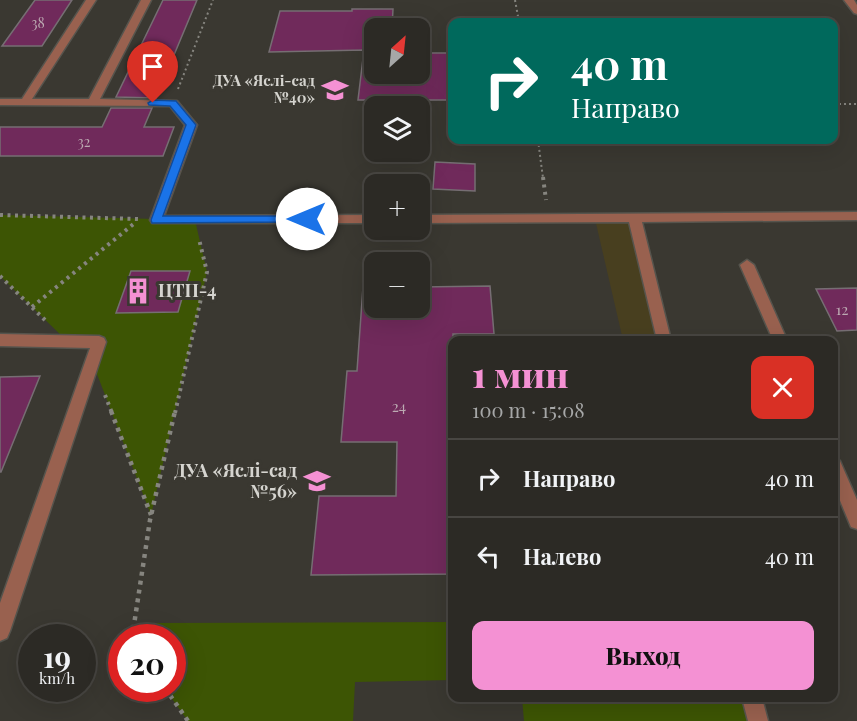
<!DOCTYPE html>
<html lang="ru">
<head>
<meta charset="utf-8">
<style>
	:root { --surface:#2c2a25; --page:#383632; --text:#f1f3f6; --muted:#a6a7a7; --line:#484642; --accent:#f491d3 }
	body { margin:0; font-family:"Playfair Display",serif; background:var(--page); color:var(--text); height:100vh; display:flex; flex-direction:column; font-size:22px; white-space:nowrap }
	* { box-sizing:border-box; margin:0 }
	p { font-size:20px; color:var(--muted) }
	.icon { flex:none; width:33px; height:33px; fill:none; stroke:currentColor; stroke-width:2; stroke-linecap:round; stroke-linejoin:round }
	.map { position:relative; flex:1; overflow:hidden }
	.sheet { position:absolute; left:448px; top:336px; width:390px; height:366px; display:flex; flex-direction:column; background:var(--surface); border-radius:12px; box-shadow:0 6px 24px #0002,0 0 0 2px var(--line) }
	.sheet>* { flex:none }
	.hud { position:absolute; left:448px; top:18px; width:390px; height:126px; border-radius:12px; box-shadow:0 6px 24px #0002,0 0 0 2px var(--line); background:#00695c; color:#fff; overflow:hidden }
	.needle { width:39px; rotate:27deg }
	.buttons { position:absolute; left:364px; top:18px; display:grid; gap:12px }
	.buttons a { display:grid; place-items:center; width:66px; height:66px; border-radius:12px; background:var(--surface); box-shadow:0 6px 24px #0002,0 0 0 2px var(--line); font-size:30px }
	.speed { position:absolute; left:18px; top:624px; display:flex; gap:12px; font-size:30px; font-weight:700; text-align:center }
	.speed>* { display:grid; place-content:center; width:78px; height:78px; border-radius:50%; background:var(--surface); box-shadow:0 6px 24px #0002,0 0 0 2px var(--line); line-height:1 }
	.speed small { font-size:15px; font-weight:400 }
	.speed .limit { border:9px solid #d22; background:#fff; color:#111 }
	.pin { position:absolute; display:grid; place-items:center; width:51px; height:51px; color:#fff; margin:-62px -26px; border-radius:50% 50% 50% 0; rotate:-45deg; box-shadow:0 0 6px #0007 }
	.pin .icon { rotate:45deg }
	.me { position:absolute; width:66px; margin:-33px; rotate:270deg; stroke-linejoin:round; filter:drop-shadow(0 0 4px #0008) }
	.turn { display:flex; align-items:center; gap:21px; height:126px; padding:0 24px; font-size:27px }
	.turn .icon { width:78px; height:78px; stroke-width:2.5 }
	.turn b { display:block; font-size:42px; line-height:51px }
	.round { display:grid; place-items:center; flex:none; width:63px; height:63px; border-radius:12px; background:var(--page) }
	.summary { display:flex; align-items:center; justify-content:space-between; height:102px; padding:0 24px }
	h1 { font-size:36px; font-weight:800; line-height:45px; color:var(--accent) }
	.button { display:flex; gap:12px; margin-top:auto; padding:12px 24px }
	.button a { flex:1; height:69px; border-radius:12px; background:var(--accent); color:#111; font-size:24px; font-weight:800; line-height:69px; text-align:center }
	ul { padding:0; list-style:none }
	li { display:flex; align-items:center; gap:18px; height:78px; padding:0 24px; border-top:2px solid var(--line) }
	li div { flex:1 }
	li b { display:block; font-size:22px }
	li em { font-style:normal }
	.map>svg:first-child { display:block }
</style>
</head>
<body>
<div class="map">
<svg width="857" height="721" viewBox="0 0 857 721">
	<rect width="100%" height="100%" fill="#3a3831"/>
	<path fill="#3d5504" d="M0 215 195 220 207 272 151 515 92 361 99 342 67 341 0 276Z
		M453 622V680L355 682 353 721H188L165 689 172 688V638L134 637 148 623Z
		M522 698H752L758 721H524Z"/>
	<path fill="#483f1f" d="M595 219H635L664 340H623Z"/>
	<path fill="#702a5b" stroke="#766e73" stroke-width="1.5" d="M35 0H72L42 46H2Z
		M163 0H197L156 98 116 97Z
		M352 9H393L392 28H375V74H420V53H453V100H358L364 50 269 52 280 11H352Z
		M111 108H152L144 127H174L163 156H0V127H102Z
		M435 162 475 164V191L433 189Z
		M131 271H190L178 312 116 313Z
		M490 286 494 334H453V574L311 575 319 496H396L397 442H341L347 371H357L363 287H375V308H420V287Z
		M857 288V330L837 331 816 289Z
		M40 376 1 472H0V377Z"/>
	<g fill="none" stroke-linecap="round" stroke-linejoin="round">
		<g stroke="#56544d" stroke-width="3">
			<path id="minor" d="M86 0H96L32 99H89L141 0H151L100 99 177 101 197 125 164 216 375 215V223H152L150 220 185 125 170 106 0 105V99H22Z
				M844 0H854L857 5V14L854 13Z
				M857 212V220L642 222 671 340H657L629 222 420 223V215Z
				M747 260 754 265 787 340H773L740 265Z
				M0 334 99 336 104 338 106 342 10 631 7 638 0 641V603L90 348 0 346Z
				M834 459 840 461 857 500V529L851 527 834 486Z
				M742 698H762L768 721H748Z"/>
		</g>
		<path stroke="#86857f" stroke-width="2" stroke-dasharray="2 3" stroke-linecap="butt" d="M515 0 519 22
			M178 89 213 0
			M834 104H857
			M538 140 543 178"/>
		<path stroke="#86857f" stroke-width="4" stroke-dasharray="3 4.5" stroke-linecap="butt" d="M543 177 546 200
			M0 215 138 219
			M0 276 45 320
			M32 307 136 222
			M105 395 112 413
			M175 413 207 272 199 239"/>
		<path stroke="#86857f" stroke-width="4.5" stroke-dasharray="4 5" stroke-linecap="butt" d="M111 411 151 515
			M132 638 150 520 175 411
			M165 688 188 721"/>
		<use href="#minor" fill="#99614f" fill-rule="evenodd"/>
	</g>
	<path fill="#1a73e8" stroke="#114b97" stroke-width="1.5" d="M153 100 176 101 196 125 163 216H307L313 219 311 222 152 223 151 220 186 125 170 106 149 105 148 103Z"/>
	<defs>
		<g id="school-bare" transform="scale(2.07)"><path d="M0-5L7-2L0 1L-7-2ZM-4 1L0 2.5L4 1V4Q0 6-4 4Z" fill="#f491d3" stroke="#3a3831" stroke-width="2.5" paint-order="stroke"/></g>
		<g id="building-bare" transform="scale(2.07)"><path d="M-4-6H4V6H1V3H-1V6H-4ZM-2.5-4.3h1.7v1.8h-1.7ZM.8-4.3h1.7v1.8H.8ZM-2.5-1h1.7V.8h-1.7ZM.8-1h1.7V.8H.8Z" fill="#f491d3" stroke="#3a3831" stroke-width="2.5" paint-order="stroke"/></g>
	</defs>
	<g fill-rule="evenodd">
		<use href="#school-bare" x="335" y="90"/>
		<use href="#building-bare" x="138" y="291"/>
		<use href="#school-bare" x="317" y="481"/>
	</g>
	<g text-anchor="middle" stroke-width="6" stroke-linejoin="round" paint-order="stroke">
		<g font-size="14" fill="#bcaab2">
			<text x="38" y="28">38</text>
			<text x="84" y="147">32</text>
		</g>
		<g font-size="15" font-weight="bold" fill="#d5d4cf" stroke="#3a3831" text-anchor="end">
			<text x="315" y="86">ДУА «Яслі-сад<tspan x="315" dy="17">№40»</tspan></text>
		</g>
		<g font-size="15" fill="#bcaab2">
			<text x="842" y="315">12</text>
			<text x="399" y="412">24</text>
		</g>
		<g font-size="18" font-weight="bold" fill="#d5d4cf" stroke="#3a3831" text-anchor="start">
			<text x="158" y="297">ЦТП-4</text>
			<text x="297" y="477" text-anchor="end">ДУА «Яслі-сад<tspan x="297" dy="21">№56»</tspan></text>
		</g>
	</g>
</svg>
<div class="buttons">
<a><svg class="needle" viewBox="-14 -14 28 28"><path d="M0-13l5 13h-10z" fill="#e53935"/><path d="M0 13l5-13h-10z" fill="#a6a7a7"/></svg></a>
<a><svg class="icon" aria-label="layers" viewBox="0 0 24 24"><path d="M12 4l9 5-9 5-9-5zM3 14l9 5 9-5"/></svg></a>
<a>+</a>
<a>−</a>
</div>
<div class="speed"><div>19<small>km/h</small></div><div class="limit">20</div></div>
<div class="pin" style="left:153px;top:103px;background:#d93025"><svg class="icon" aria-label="arrive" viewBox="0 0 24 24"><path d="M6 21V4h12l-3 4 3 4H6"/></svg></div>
<svg class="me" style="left:307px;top:219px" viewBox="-20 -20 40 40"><circle r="19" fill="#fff"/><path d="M0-13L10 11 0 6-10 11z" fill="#1a73e8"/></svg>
<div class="hud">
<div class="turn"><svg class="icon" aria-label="right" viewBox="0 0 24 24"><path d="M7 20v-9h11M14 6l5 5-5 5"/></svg><div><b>40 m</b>Направо</div></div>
</div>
<section class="sheet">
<div class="summary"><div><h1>1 мин</h1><p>100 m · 15:08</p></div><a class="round" style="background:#d93025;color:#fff"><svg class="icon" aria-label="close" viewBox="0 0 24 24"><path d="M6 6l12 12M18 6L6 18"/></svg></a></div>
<ul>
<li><svg class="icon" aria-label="right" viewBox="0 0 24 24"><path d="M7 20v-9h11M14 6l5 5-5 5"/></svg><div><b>Направо</b></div><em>40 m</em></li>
<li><svg class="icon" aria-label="left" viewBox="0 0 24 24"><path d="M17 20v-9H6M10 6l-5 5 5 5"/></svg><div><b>Налево</b></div><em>40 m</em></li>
</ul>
<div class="button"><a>Выход</a></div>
</section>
</div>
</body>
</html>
